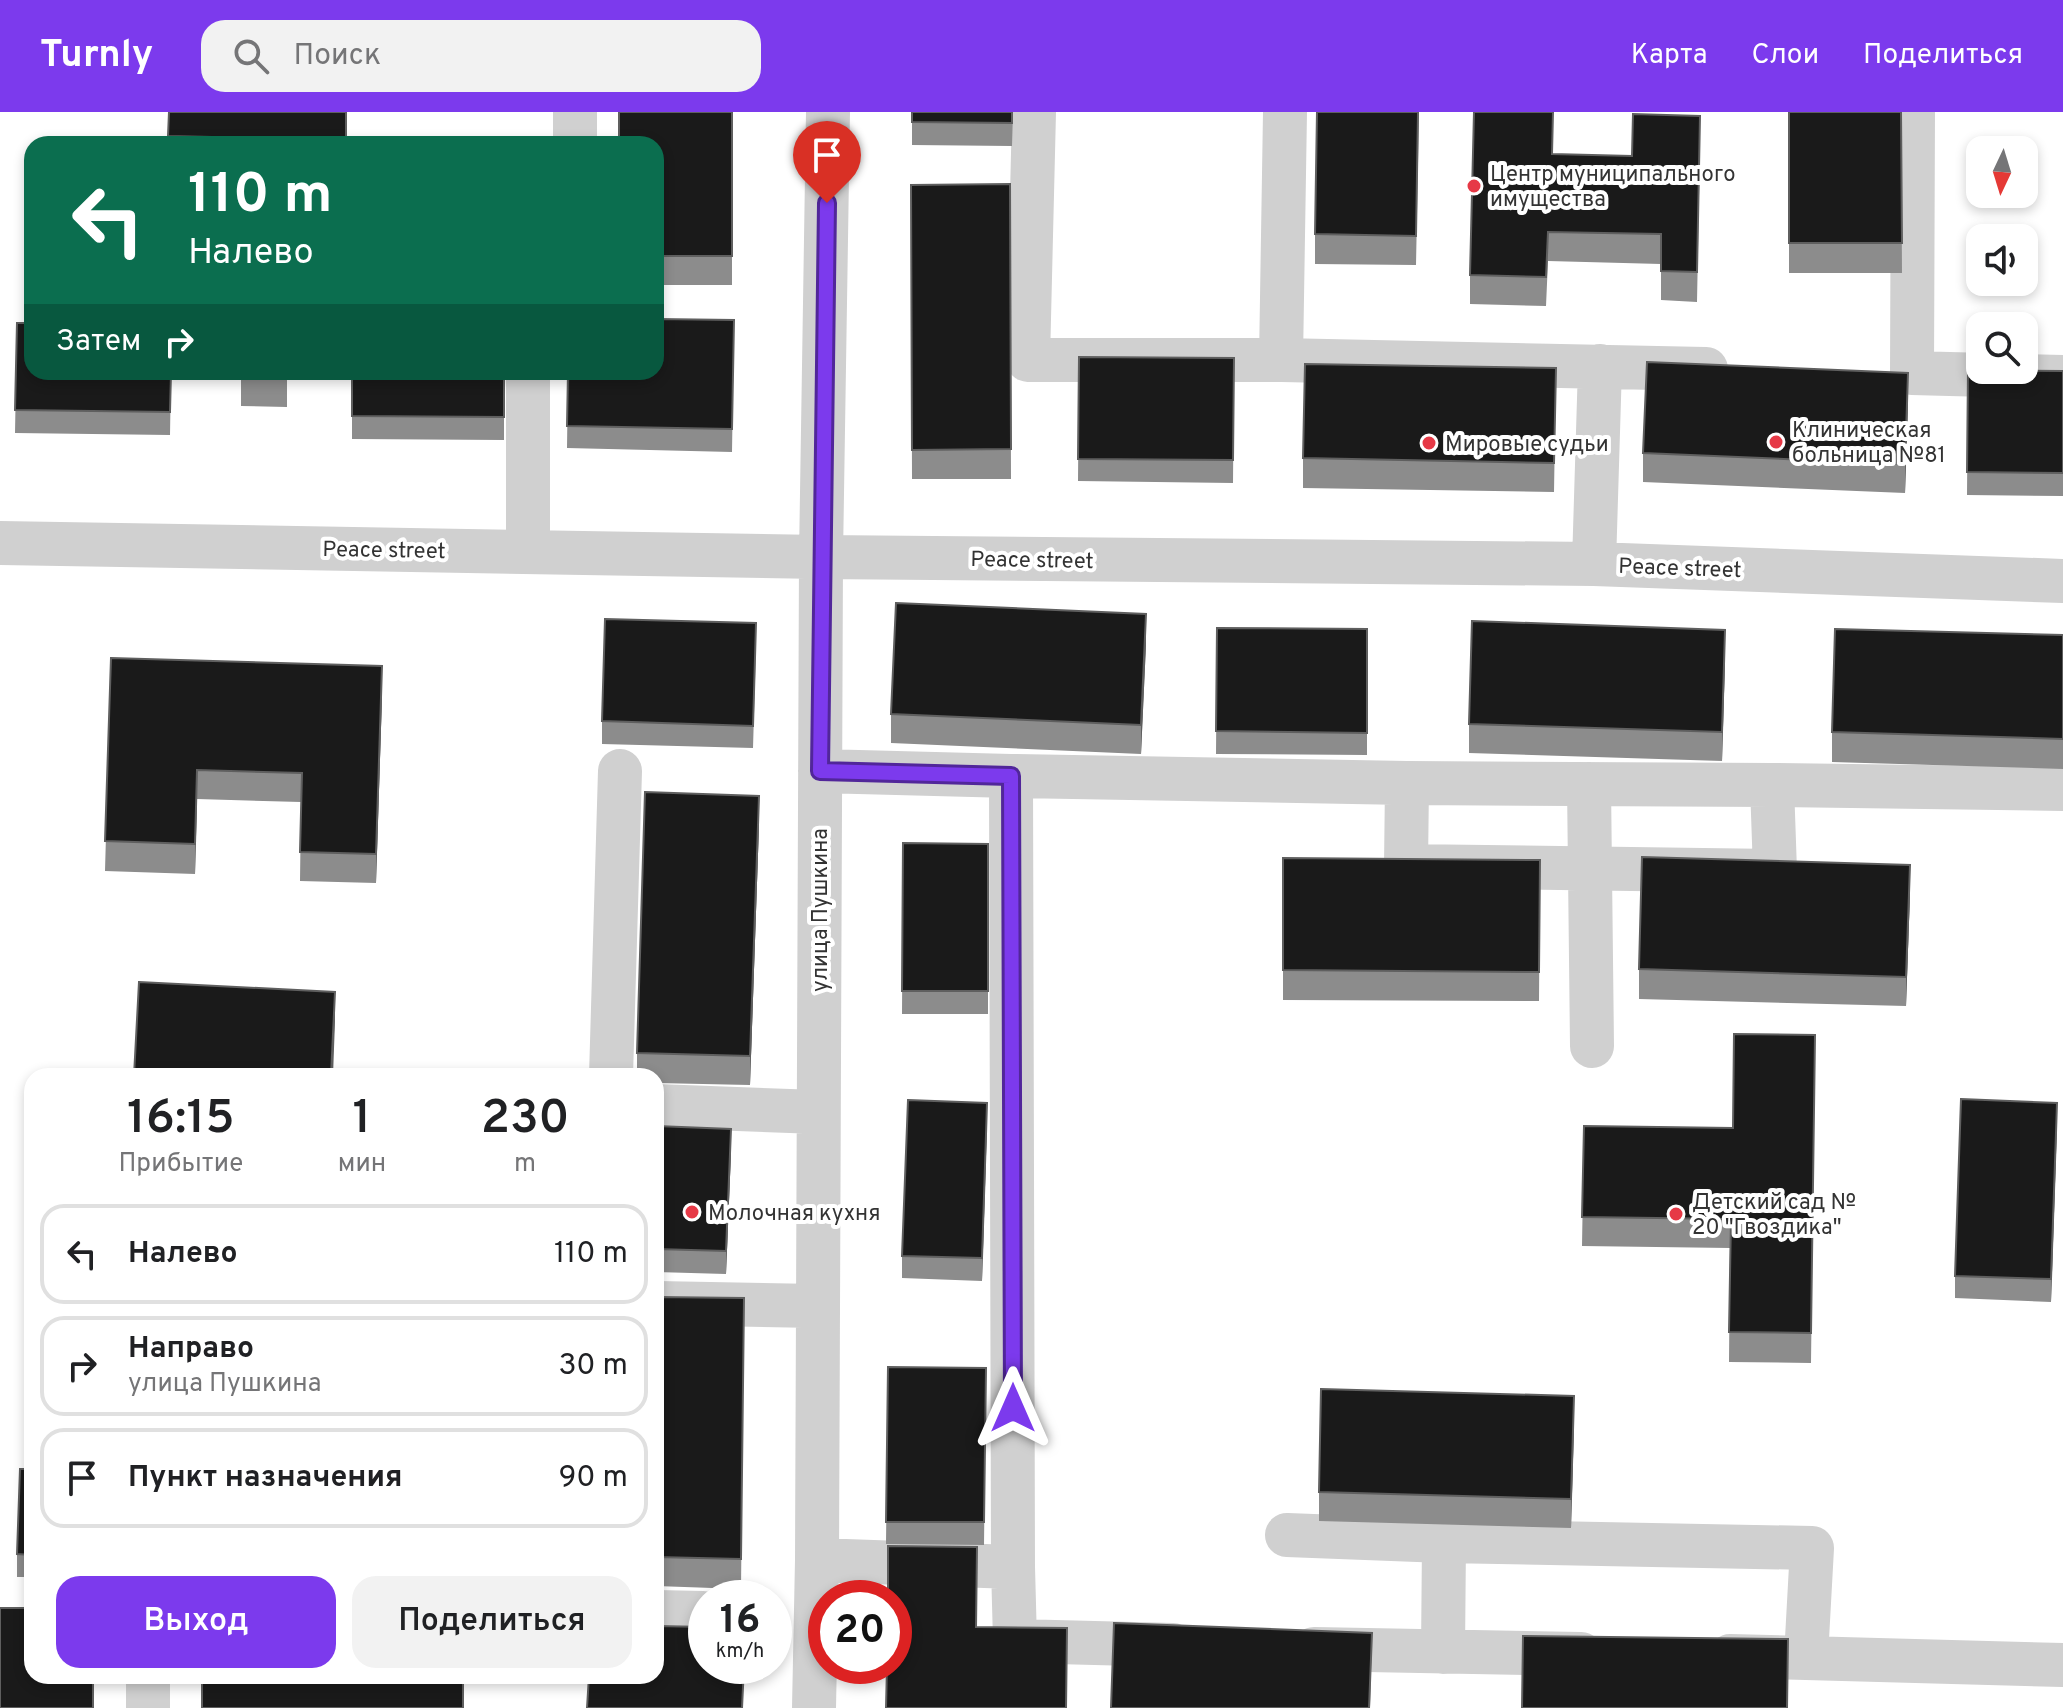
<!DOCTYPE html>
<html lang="ru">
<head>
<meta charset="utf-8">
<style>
	:root { --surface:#fff; --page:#f2f2f2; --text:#202124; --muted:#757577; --line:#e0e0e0; --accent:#7c3aed }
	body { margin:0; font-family:Overpass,sans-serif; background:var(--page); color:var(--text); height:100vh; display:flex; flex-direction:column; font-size:30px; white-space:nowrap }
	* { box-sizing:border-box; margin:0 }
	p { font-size:26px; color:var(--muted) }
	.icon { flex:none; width:44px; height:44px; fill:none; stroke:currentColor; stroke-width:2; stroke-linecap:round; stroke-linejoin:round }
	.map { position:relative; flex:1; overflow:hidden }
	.details { position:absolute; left:24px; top:956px; width:640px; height:616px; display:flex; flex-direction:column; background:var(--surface); border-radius:24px; box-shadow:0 4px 12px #0003 }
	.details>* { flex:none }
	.top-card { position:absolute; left:24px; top:24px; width:640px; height:244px; border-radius:24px; box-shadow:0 4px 12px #0003; background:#0b6e4f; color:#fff; overflow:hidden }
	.needle { width:52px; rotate:184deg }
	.tools { position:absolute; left:1966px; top:24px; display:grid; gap:16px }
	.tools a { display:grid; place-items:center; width:72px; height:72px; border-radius:16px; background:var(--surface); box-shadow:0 4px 12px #0003; font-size:40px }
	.speed { position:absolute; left:688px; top:1468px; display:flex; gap:16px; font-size:40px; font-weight:700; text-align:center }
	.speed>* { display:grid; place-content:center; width:104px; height:104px; border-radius:50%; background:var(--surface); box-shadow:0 4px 12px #0003; line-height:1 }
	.speed small { font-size:20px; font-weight:400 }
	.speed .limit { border:12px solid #d22; background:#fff; color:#111 }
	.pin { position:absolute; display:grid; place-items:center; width:68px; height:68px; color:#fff; margin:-82px -34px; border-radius:50% 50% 50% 0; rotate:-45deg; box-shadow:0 0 8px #0007 }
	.pin .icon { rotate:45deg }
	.me { position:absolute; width:88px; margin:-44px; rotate:0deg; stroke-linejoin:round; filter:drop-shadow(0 0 6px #0008) }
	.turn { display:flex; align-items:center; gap:28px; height:168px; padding:0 32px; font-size:36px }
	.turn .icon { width:104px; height:104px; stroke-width:2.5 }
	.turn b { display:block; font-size:56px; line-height:68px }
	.then { display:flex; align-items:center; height:76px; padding:0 32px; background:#0003; gap:16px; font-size:30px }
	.eta { display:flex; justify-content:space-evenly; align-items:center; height:136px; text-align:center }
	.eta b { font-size:48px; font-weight:600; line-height:56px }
	.primary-button { display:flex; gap:16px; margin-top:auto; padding:16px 32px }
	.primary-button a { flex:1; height:92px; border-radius:24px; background:var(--accent); color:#fff; font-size:32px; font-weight:600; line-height:92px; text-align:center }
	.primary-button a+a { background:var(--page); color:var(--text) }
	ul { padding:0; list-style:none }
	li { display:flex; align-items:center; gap:24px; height:100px; margin:0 16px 12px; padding:0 16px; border:4px solid var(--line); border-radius:24px }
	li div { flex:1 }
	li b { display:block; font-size:30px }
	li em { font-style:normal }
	header { display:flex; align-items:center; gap:48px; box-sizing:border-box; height:112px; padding:0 40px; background:var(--accent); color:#fff }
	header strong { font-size:38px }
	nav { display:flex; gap:44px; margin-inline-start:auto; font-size:28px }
	.search { width:560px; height:72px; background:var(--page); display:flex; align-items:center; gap:20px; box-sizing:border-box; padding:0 28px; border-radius:24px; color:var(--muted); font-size:30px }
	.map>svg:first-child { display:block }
</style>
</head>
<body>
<header>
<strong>Turnly</strong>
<div class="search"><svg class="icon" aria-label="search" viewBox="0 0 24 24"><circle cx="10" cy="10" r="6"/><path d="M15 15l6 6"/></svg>Поиск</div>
<nav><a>Карта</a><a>Слои</a><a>Поделиться</a></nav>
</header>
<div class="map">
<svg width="2063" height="1596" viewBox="0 0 2063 1596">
	<rect width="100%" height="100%" fill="#fff"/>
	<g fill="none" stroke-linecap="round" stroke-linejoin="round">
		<path stroke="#d0d0d0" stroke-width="44" d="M1034 0 1028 248H1281L1706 257
			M1913 0 1912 261 2063 265
			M575 32V0
			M1281 248 1285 0
			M528 260V439
			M0 431 821 445 1594 452 2063 469
			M1594 452 1600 254
			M820 659 1011 664 1013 1455
			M1011 664 1407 671 1772 673 1775 759 1406 754 1407 671
			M1589 672 1592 934
			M1772 673 2063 677
			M611 964 620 659
			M656 994 818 1000
			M656 1191 817 1194
			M1287 1423 1444 1429
			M817 1448 1013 1455 1015 1529 1173 1533
			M656 1500 703 1501
			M1314 1537 1581 1542
			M1443 1540 1444 1429 1812 1436 1806 1545
			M1730 1544 2063 1553
			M148 1596V1564
			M814 1596 817 1448 821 445 828 0"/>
	</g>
	<path fill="#8c8c8c" d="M169 0H347L346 32H168Z
		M732 0V173H656V32Z
		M912 0H1013L1012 34 912 33Z
		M1419 0 1416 153 1315 152V122Z
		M1789 0H1901L1902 161H1789Z
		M1700 33 1697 190 1661 188V152L1548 149 1546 194 1470 192V163L1552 42 1632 44Z
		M1010 72 1011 367H912L911 73Z
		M734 208 732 340 567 336 568 260Z
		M17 211 171 260 170 323 15 321Z
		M1079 245 1234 246 1233 371 1078 369Z
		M1556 256 1554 380 1303 376V346Z
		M1968 258 2063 259V384L1967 383Z
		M241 260H287V295L241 294Z
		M352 260H504V328L352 327Z
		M1908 291 1905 381 1643 370V341Z
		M1217 516 1367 517V643L1216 642Z
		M2063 523V657L1832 650V620Z
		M1146 532 1141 642 891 631V602Z
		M756 534 753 636 602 632V609Z
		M111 546 382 584 376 771 300 769 301 690 197 687 195 762 105 759Z
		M1725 548 1722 649 1469 641V612Z
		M759 713 750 973 656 971V964H637V941Z
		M903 731 988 732V902H902Z
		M1283 746 1540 748 1539 889 1283 888Z
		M1910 782 1906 894 1639 887V857Z
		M1815 923 1811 1251 1729 1250 1730 1136 1582 1134 1584 1014 1733 1016Z
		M987 1013 982 1169 902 1166V1144Z
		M2057 1013 2051 1190 1955 1186V1164Z
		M656 1014 731 1040 726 1162 656 1160Z
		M656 1185 744 1186 741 1477 656 1474Z
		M888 1255 986 1256 984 1433 886 1432Z
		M1574 1313 1571 1416 1319 1409V1380Z
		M32 1357V1465H17V1442Z"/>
	<path fill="#5f5f5f" d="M1908 261V291L1905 381V352Z
		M1146 502V532L1141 642V613Z
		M1725 518V548L1722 649V620Z
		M382 554V584L376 771V742Z
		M197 658V687L195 762V732Z
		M759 684V713L750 973V944Z
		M1910 753V782L1906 894V865Z
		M335 880V909L333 964H331Z
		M987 991V1013L982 1169V1146Z
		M2057 991V1013L2051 1190V1167Z
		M731 1017V1040L726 1162V1139Z
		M1574 1284V1313L1571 1416V1387Z
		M1372 1521 1370 1596H1369Z"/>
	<path fill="#1a1a1a" stroke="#5f5f5f" stroke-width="2" d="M169 0H346V28L168 24Z
		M619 0H732V144H656V32H619Z
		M912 0H1012V11L912 10Z
		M1317 0H1418L1416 124 1315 122Z
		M1474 0H1553L1552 42 1632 44 1633 2 1700 4 1697 160 1661 159V122L1548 120 1546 165 1470 163Z
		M1789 0H1901L1902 131H1789Z
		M1010 72 1011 337 912 338 911 73Z
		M656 207 734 208 732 317 567 314 568 260H656Z
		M17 211H32V260H171L170 300 15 298Z
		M1079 245 1234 246 1233 348 1078 347Z
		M1647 250 1908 261 1905 352 1643 341Z
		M1305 252 1556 256 1554 351 1303 346Z
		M1968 258 2063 259V361L1967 360Z
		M241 260H287V265H241Z
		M352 260H504V305L352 304Z
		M896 491 1146 502 1141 613 891 602Z
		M605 507 756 511 753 614 602 609Z
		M1472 509 1725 518 1722 620 1469 612Z
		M1217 516 1367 517V621L1216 619Z
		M1835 517 2063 523V627L1832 620Z
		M111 546 382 554 376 742 300 740 302 661 197 658 195 732 105 729Z
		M645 680 759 684 750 944 637 941Z
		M903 731 988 732V879H902Z
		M1642 745 1910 753 1906 865 1639 857Z
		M1283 746 1540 748 1539 860 1283 858Z
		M139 870 335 880 331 964H134Z
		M1734 922 1815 923 1811 1221 1729 1220 1731 1107 1582 1105 1584 1014 1733 1016Z
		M1961 987 2057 991 2051 1167 1955 1164Z
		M908 988 987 991 982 1146 902 1144Z
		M656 1014 731 1017 726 1139 656 1137Z
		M656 1185 744 1186 741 1447 656 1445Z
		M888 1255 986 1256 984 1410H886Z
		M1321 1277 1574 1284 1571 1387 1319 1380Z
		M20 1357H32V1443L17 1442Z
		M888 1434 977 1435 976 1515 1067 1516 1066 1596H886L887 1554H894V1486H888Z
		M0 1496H32V1564H93V1596H0Z
		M1114 1511 1372 1521 1369 1596H1111Z
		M656 1514 706 1515V1554H744L742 1596H587L589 1564H656Z
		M1523 1524 1788 1527 1787 1596H1522Z
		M202 1564H463V1596H202Z"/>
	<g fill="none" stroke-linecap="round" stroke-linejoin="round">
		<g stroke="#51269a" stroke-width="20">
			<path id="route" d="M827 91 820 659 1011 664 1013 1296"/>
		</g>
		<use href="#route" stroke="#7c3aed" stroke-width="14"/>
	</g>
	<g fill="#e63946" stroke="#fff" stroke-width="3">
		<circle cx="1474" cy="74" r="8"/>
		<circle cx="1776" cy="330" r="8"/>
		<circle cx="1429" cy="331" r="8"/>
		<circle cx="692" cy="1100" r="8"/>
		<circle cx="1676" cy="1102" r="8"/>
	</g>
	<g text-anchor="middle" stroke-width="8" stroke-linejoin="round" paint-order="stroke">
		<g font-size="22" fill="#333" stroke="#fff" text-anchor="start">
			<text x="1490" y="69">Центр муниципального<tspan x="1490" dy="25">имущества</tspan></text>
			<text x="1792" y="325">Клиническая<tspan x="1792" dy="25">больница №81</tspan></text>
			<text x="1445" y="339">Мировые судьи</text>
			<text x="1692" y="1097">Детский сад №<tspan x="1692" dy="25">20 "Гвоздика"</tspan></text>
			<text x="708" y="1108">Молочная кухня</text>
		</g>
		<g font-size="22" fill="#333" stroke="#fff">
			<text transform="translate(384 437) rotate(1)" y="8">Peace street</text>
			<text transform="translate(1032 447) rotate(1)" y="8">Peace street</text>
			<text transform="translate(1680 455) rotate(2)" y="8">Peace street</text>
			<text transform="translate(819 798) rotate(-90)" y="8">улица Пушкина</text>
		</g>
	</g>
</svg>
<div class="tools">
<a><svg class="needle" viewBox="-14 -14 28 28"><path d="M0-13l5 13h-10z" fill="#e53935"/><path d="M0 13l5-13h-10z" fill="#757577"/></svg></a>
<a><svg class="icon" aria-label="sound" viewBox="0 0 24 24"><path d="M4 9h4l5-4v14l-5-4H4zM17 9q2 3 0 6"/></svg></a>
<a><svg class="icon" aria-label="search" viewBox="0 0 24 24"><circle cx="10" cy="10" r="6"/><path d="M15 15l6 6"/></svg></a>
</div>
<div class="speed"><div>16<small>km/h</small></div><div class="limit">20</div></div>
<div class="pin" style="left:827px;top:91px;background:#d93025"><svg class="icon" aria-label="arrive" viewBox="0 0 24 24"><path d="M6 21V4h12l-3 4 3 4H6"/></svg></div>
<svg class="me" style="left:1013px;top:1296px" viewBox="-20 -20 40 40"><path d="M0-17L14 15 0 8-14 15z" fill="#7c3aed" stroke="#fff" stroke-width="4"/></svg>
<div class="top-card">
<div class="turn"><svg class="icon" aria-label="left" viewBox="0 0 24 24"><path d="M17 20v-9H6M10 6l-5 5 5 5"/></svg><div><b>110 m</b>Налево</div></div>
<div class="then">Затем<svg class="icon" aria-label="right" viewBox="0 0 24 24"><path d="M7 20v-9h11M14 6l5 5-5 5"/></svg></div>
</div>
<section class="details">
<div class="eta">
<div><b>16:15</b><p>Прибытие</p></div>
<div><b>1</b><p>мин</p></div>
<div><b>230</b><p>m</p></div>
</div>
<ul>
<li><svg class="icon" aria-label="left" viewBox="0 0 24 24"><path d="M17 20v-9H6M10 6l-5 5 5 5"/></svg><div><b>Налево</b></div><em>110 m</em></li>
<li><svg class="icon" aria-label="right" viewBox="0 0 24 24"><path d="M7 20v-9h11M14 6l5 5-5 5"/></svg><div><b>Направо</b><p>улица Пушкина</p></div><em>30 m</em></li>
<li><svg class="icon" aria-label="arrive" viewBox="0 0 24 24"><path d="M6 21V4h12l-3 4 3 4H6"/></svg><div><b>Пункт назначения</b></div><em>90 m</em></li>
</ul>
<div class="primary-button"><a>Выход</a><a>Поделиться</a></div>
</section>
</div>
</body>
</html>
